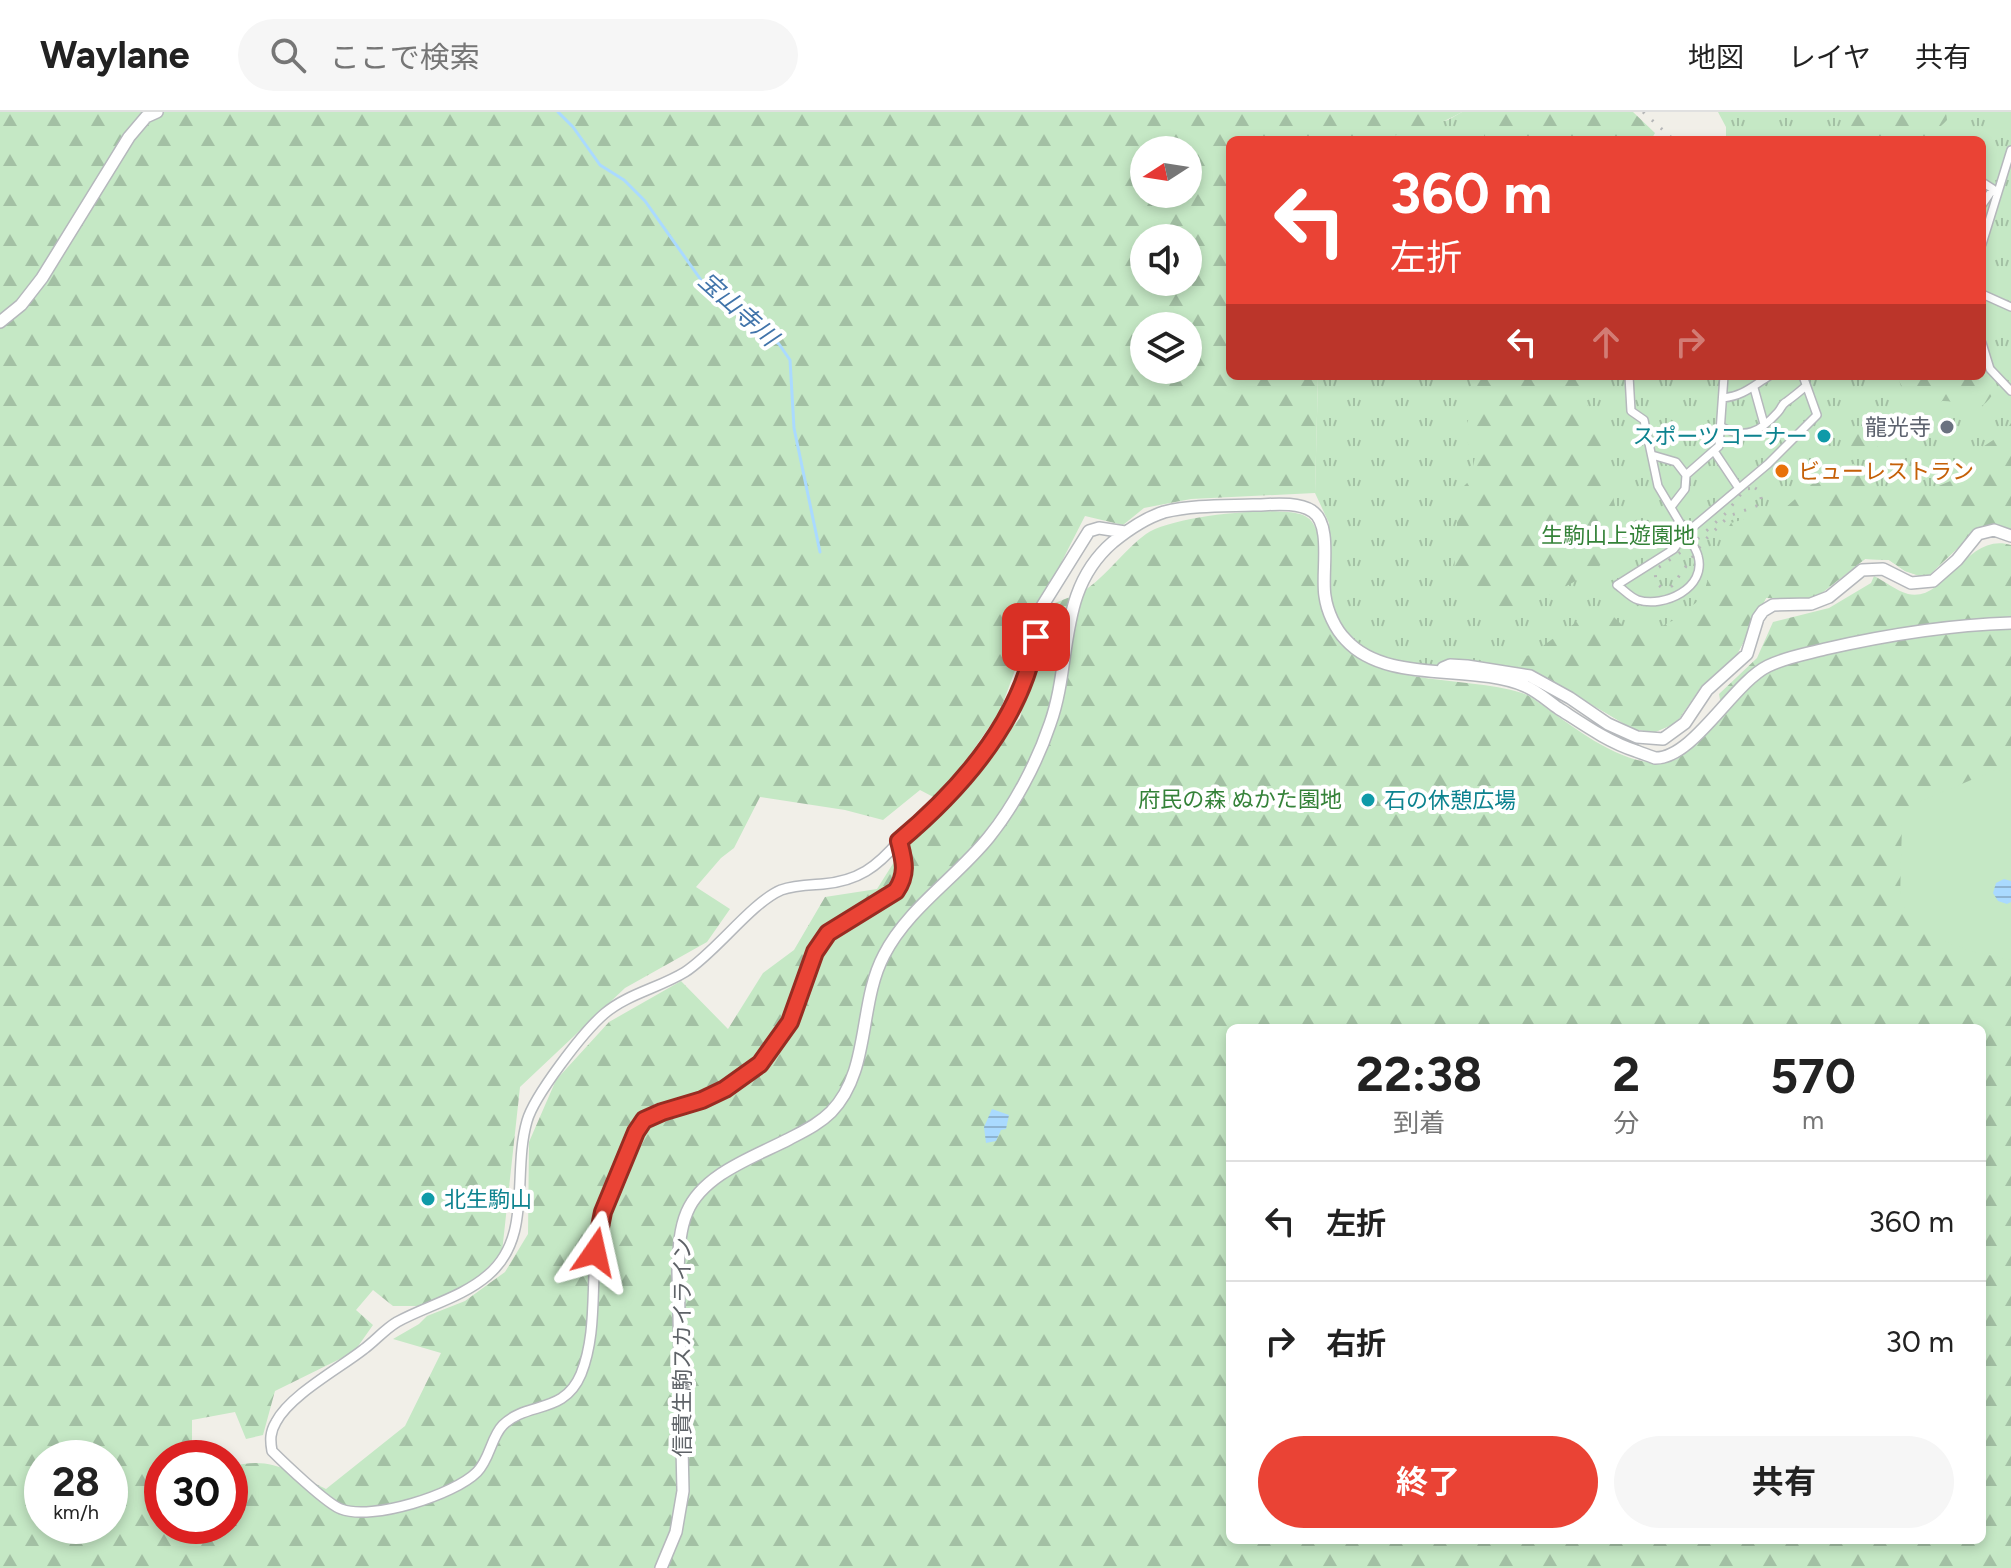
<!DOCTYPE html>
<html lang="ja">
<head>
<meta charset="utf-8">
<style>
	:root { --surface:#fff; --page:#f6f6f6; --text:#222; --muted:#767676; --line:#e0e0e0; --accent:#ea4335 }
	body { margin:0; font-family:Figtree,"Noto Sans JP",sans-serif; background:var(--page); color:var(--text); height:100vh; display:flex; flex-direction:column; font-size:30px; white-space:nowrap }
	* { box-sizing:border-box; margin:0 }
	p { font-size:26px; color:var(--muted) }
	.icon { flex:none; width:44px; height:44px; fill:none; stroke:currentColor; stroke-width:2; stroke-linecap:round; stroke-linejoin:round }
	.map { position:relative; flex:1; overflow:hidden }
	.sheet { position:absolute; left:1226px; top:912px; width:760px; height:520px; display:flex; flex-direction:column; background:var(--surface); border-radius:12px; box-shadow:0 4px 12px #0003 }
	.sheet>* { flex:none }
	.top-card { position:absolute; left:1226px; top:24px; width:760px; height:244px; border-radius:12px; box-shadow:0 4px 12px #0003; background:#ea4335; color:#fff; overflow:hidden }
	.needle { width:52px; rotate:258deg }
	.controls { position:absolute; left:1130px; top:24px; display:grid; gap:16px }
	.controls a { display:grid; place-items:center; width:72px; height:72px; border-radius:50%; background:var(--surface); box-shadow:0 4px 12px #0003; font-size:40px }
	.speed { position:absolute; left:24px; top:1328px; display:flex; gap:16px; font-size:40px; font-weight:700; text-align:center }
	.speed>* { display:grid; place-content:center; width:104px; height:104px; border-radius:50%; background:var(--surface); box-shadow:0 4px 12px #0003; line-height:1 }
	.speed small { font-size:20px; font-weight:400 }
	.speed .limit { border:12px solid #d22; background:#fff; color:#111 }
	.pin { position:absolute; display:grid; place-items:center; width:68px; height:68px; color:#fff; margin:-34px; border-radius:16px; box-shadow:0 4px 12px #0006 }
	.me { position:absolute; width:88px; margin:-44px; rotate:11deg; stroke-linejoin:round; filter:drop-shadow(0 0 6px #0008) }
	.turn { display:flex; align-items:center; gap:28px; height:168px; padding:0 32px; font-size:36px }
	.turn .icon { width:104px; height:104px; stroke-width:2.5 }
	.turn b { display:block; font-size:56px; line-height:68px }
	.lanes { display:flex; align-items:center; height:76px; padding:0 32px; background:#0003; justify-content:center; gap:40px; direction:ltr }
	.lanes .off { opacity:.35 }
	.eta { display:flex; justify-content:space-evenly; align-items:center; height:136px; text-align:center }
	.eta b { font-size:48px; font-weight:700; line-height:56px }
	.primary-button { display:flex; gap:16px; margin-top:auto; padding:16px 32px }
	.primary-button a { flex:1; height:92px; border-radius:48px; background:var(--accent); color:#fff; font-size:32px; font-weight:700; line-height:92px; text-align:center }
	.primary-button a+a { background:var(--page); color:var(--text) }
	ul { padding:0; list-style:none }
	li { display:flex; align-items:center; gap:24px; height:120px; padding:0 32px; border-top:2px solid var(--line) }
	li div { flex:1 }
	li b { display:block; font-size:30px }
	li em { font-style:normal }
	header { display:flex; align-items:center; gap:48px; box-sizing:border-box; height:112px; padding:0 40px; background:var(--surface); border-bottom:2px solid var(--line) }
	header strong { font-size:38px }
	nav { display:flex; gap:44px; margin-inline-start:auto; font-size:28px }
	.search { width:560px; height:72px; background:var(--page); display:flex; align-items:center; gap:20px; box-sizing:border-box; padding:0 28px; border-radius:44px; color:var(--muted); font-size:30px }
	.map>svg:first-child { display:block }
</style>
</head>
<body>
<header>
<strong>Waylane</strong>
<div class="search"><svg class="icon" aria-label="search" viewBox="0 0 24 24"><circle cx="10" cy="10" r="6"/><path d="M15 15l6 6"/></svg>ここで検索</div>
<nav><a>地図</a><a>レイヤ</a><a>共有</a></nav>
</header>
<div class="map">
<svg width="2011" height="1456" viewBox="0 0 2011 1456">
	<defs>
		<pattern id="grass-tufts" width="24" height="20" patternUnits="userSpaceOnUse" patternTransform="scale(2)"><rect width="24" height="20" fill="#c5e8c5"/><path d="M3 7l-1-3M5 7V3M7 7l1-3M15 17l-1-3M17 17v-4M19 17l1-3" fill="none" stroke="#a3c0a4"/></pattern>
		<pattern id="forest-firs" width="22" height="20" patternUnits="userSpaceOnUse" patternTransform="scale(2)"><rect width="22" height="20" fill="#c5e8c5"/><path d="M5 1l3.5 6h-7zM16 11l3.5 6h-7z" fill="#a3c0a4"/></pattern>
		<pattern id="water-rules" width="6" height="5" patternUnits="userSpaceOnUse" patternTransform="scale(2)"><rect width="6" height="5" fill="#aadaff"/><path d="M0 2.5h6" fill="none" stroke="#8eb4d2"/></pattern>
	</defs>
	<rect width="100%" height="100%" fill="#f1efe8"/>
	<path fill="url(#grass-tufts)" d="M1462 0H1498L1525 28H1361L1448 8Z
		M1718 0H2011V418L1998 413 1980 415 1926 466 1905 459 1889 448 1865 447 1814 487 1766 486 1733 550 1702 573 1676 611 1655 620 1633 617 1547 566 1516 555 1416 553 1397 550 1367 539 1352 528 1341 513 1332 496 1327 477 1329 411 1315 381 1318 264H1982V28H1726V15Z"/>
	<path fill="url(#forest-firs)" fill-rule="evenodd" d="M0 0H1462C1393 39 1307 28 1230 28V264H1318L1315 381 1191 387 1144 396 1123 413 1085 404 1038 496 1000 599 939 688 920 678 883 708 845 698 760 685 734 736 721 746 696 775 730 797 707 830 625 876 520 975 502 1140 475 1169 421 1194H393L373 1178 356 1198 373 1213 354 1240 275 1279 263 1323 246 1327 235 1300 192 1308V1346H162V1414H230V1355C270 1343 291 1360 326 1377L405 1314 441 1241 393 1227 419 1212 427 1204 465 1189 505 1160 528 1122 529 1030 556 968 609 910 681 869 728 917 763 861 794 838 825 785 877 777 906 731 1020 606 1039 522 1050 493C1062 488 1077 483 1088 476 1109 461 1125 437 1146 422 1171 404 1271 394 1300 402 1329 410 1316 457 1318 479 1320 494 1326 510 1336 523 1379 578 1461 562 1522 581 1532 584 1543 594 1552 600 1584 623 1637 663 1677 647L1723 605 1719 582 1757 546 1773 510 1829 496 1871 471 1874 464C1884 469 1897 479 1908 482 1946 491 1966 419 2011 433V1456H0ZM1144 38H1188V82H1144ZM1144 126H1188V170H1144ZM1144 214H1188V258H1144ZM1230 916H1982V1428H1230ZM42 1346H110V1414H42Z
		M1486 0H1633L1655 21 1651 28H1484V3Z
		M1853 0H1946L1947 8C1940 17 1929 19 1924 28H1840Z
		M1982 256 1995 279C1975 311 1966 288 1942 289L1931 300V305L1922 309 1896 264H1982Z
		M1473 264H1583C1577 285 1598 312 1608 330L1606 338 1615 396 1616 439C1589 469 1528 492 1491 507 1469 490 1477 477 1454 462L1459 379 1470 368 1475 345 1466 327Z
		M1900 307H1906L1909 316 1890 335 1875 334 1865 347H1856L1845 334C1854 322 1861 309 1877 316Z
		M2011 311V418L1998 413 1980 415 1926 466 1905 459 1889 448 1865 447 1814 487 1766 486 1733 550 1702 573 1676 611 1655 620 1633 617 1547 566 1504 549 1530 543 1595 497 1613 504 1625 516 1644 520 1652 519 1674 508 1702 486 1709 464 1726 442 1723 424 1731 411 1762 402 1770 393 1785 396 1829 357 1854 352 1872 381C1907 388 1938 376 1969 360L1978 338 2004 321Z"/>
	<path fill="#c5e8c5" d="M1995 658 2011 661V848L1971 839 1943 829 1907 800 1900 787 1902 712 1921 689Z"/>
	<path fill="url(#water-rules)" d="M2004 767 2011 769V790L2007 792 1998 789 1993 781 1996 771Z
		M992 997 1009 1003 1006 1017 1001 1018 996 1029 986 1031 984 1015Z"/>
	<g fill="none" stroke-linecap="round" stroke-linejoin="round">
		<path stroke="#aadaff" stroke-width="3" d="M558 0 573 15 600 53 624 68 645 89 701 168 711 179 779 232 790 248 794 316 820 440"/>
		<g stroke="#b5b8bc" stroke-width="10">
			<path id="pedestrian" d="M1982 70 1993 77 1982 93
				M1982 132 2011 38
				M1982 182 2011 195
				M1982 231 1990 257 2011 279
				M1629 264 1631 299 1644 308 1658 374 1686 421 1768 352 1817 303 1803 264
				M1754 276 1764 312
				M1723 286C1743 284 1753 274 1769 264
				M1722 315C1745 328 1760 320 1778 300 1781 297 1782 292 1786 290 1793 285 1799 280 1806 274
				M1714 339 1738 375
				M1652 343 1676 350 1686 363
				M1671 395 1685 377 1686 363 1719 334 1724 264
				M1686 421C1690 428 1696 436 1698 444 1707 476 1664 496 1638 488 1631 486 1623 477 1617 473L1674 437Z"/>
		</g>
		<g stroke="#b5b8bc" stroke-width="12">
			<path id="minor" d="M899 729C901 738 906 749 905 758 903 794 843 802 825 826 795 865 799 921 754 957 738 969 721 981 702 988 684 995 654 996 641 1012 633 1023 630 1038 624 1050 612 1079 599 1105 596 1136 591 1177 597 1222 581 1262 564 1303 527 1289 503 1313 491 1325 490 1347 477 1360 454 1383 372 1409 341 1397 328 1393 283 1350 272 1339 270 1328 270 1320 276 1310 290 1283 340 1256 364 1237 375 1229 385 1217 397 1210 426 1194 463 1185 488 1163 533 1125 512 1061 527 1009 534 984 583 920 604 902 627 882 659 876 685 860 716 840 751 791 781 778 794 773 809 773 823 772 858 769 877 755 899 729Z"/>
		</g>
		<g stroke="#b5b8bc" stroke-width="14">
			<path id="tertiary" d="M0 210 21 193 42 166 129 25 146 5 157 0
				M1443 556 1450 553 1467 554 1530 564 1570 586 1608 612 1637 625 1663 627 1685 611 1707 578 1747 542 1758 506 1763 499 1773 493 1811 492 1829 485 1862 458 1883 457 1911 471 1933 469 1957 448 1978 422 1994 418 2011 424
				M899 729 946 685 970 657 1001 614 1026 567 1032 547 1041 496 1089 419 1099 416 1125 420
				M661 1456 676 1420 683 1379 678 1159C679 1139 679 1119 687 1100 703 1062 754 1045 789 1027 804 1019 819 1012 831 1000 871 959 858 892 884 843 908 796 956 766 989 725 1014 694 1037 651 1050 612 1073 548 1056 479 1113 430 1129 417 1145 406 1164 400 1193 393 1224 394 1253 393 1270 393 1296 389 1312 399 1333 413 1321 461 1325 484 1327 499 1335 517 1346 528 1387 573 1472 551 1525 574 1537 579 1548 589 1558 596 1583 612 1608 630 1636 639 1638 640 1653 645 1655 646 1693 647 1733 571 1768 554 1786 545 1806 542 1825 537 1886 523 1948 513 2011 511"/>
		</g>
		<use href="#pedestrian" stroke="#fff" stroke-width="7"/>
		<use href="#minor" stroke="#fff" stroke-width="9"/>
		<use href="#tertiary" stroke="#fff" stroke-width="11"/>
		<path stroke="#b6b7b8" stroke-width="3" stroke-dasharray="2 10" stroke-linecap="butt" d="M1643 0 1674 28
			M1755 376 1760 379 1762 392 1729 404 1704 429 1672 474 1661 475 1656 471 1655 458 1691 433 1726 401 1745 377Z"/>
	</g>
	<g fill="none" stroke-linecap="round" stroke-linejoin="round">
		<g stroke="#982c22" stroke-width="20">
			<path id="route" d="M595 1140 603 1100 636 1020 644 1008 662 1000 702 988 725 977 760 952 790 910 815 840 828 821 896 779C908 761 904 749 899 729 961 677 1022 608 1036 525"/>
		</g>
		<use href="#route" stroke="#ea4335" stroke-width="14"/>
	</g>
	<circle fill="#6b7280" stroke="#fff" stroke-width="3" cx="1947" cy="315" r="8"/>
	<g fill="#0f9aa8" stroke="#fff" stroke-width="3">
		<circle cx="1824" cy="324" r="8"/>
		<circle cx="1368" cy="688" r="8"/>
		<circle cx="428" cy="1087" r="8"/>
	</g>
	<circle fill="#e8710a" stroke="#fff" stroke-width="3" cx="1782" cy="359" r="8"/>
	<g text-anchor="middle" stroke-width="8" stroke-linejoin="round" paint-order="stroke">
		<g font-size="22" fill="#5b616d" stroke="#fff" text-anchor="end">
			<text x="1931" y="323">龍光寺</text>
		</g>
		<g font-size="22" fill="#0d838f" stroke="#fff" text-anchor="start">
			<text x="1808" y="332" text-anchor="end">スポーツコーナー</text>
			<text x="1384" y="696">石の休憩広場</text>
			<text x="444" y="1095">北生駒山</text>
		</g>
		<g font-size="22" fill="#c56008" stroke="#fff" text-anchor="start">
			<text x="1798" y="367">ビューレストラン</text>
		</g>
		<g font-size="22" fill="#348238" stroke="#fff">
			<text x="1618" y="431">生駒山上遊園地</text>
			<text x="1240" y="695">府民の森 ぬかた園地</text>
		</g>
		<g font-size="22" fill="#5f6368" stroke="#fff">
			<text transform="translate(682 1235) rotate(-90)" y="8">信貴生駒スカイライン</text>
		</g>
		<g font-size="24" font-style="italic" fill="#4174aa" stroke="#fff">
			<text transform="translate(738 197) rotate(42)" y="8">宝山寺川</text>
		</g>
	</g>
</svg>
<div class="controls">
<a><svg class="needle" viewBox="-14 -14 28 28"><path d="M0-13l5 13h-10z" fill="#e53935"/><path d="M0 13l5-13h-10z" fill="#767676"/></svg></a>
<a><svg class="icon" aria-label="sound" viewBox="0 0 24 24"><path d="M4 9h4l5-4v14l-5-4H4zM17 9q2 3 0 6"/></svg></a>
<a><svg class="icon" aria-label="layers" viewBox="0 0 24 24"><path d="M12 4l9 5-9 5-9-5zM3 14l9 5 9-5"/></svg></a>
</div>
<div class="speed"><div>28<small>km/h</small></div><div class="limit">30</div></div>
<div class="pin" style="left:1036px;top:525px;background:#d93025"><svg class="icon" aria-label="arrive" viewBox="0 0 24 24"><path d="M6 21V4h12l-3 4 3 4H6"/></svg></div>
<svg class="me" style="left:595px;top:1140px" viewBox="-20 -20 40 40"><path d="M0-17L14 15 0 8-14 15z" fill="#ea4335" stroke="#fff" stroke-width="4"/></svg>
<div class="top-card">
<div class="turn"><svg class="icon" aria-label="left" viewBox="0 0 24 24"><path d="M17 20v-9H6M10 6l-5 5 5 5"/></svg><div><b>360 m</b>左折</div></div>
<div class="lanes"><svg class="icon" aria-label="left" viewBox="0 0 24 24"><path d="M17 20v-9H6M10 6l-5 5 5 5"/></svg><svg class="icon off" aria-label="ahead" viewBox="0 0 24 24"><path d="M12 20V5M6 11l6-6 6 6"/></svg><svg class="icon off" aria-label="right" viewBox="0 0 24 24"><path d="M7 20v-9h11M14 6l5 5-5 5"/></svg></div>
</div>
<section class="sheet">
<div class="eta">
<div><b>22:38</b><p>到着</p></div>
<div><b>2</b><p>分</p></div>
<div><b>570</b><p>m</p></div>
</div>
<ul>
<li><svg class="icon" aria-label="left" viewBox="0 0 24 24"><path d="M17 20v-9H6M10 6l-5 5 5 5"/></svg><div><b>左折</b></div><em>360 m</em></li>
<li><svg class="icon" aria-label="right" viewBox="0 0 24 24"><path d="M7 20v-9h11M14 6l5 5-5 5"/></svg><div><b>右折</b></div><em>30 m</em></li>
</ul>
<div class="primary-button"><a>終了</a><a>共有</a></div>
</section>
</div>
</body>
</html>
